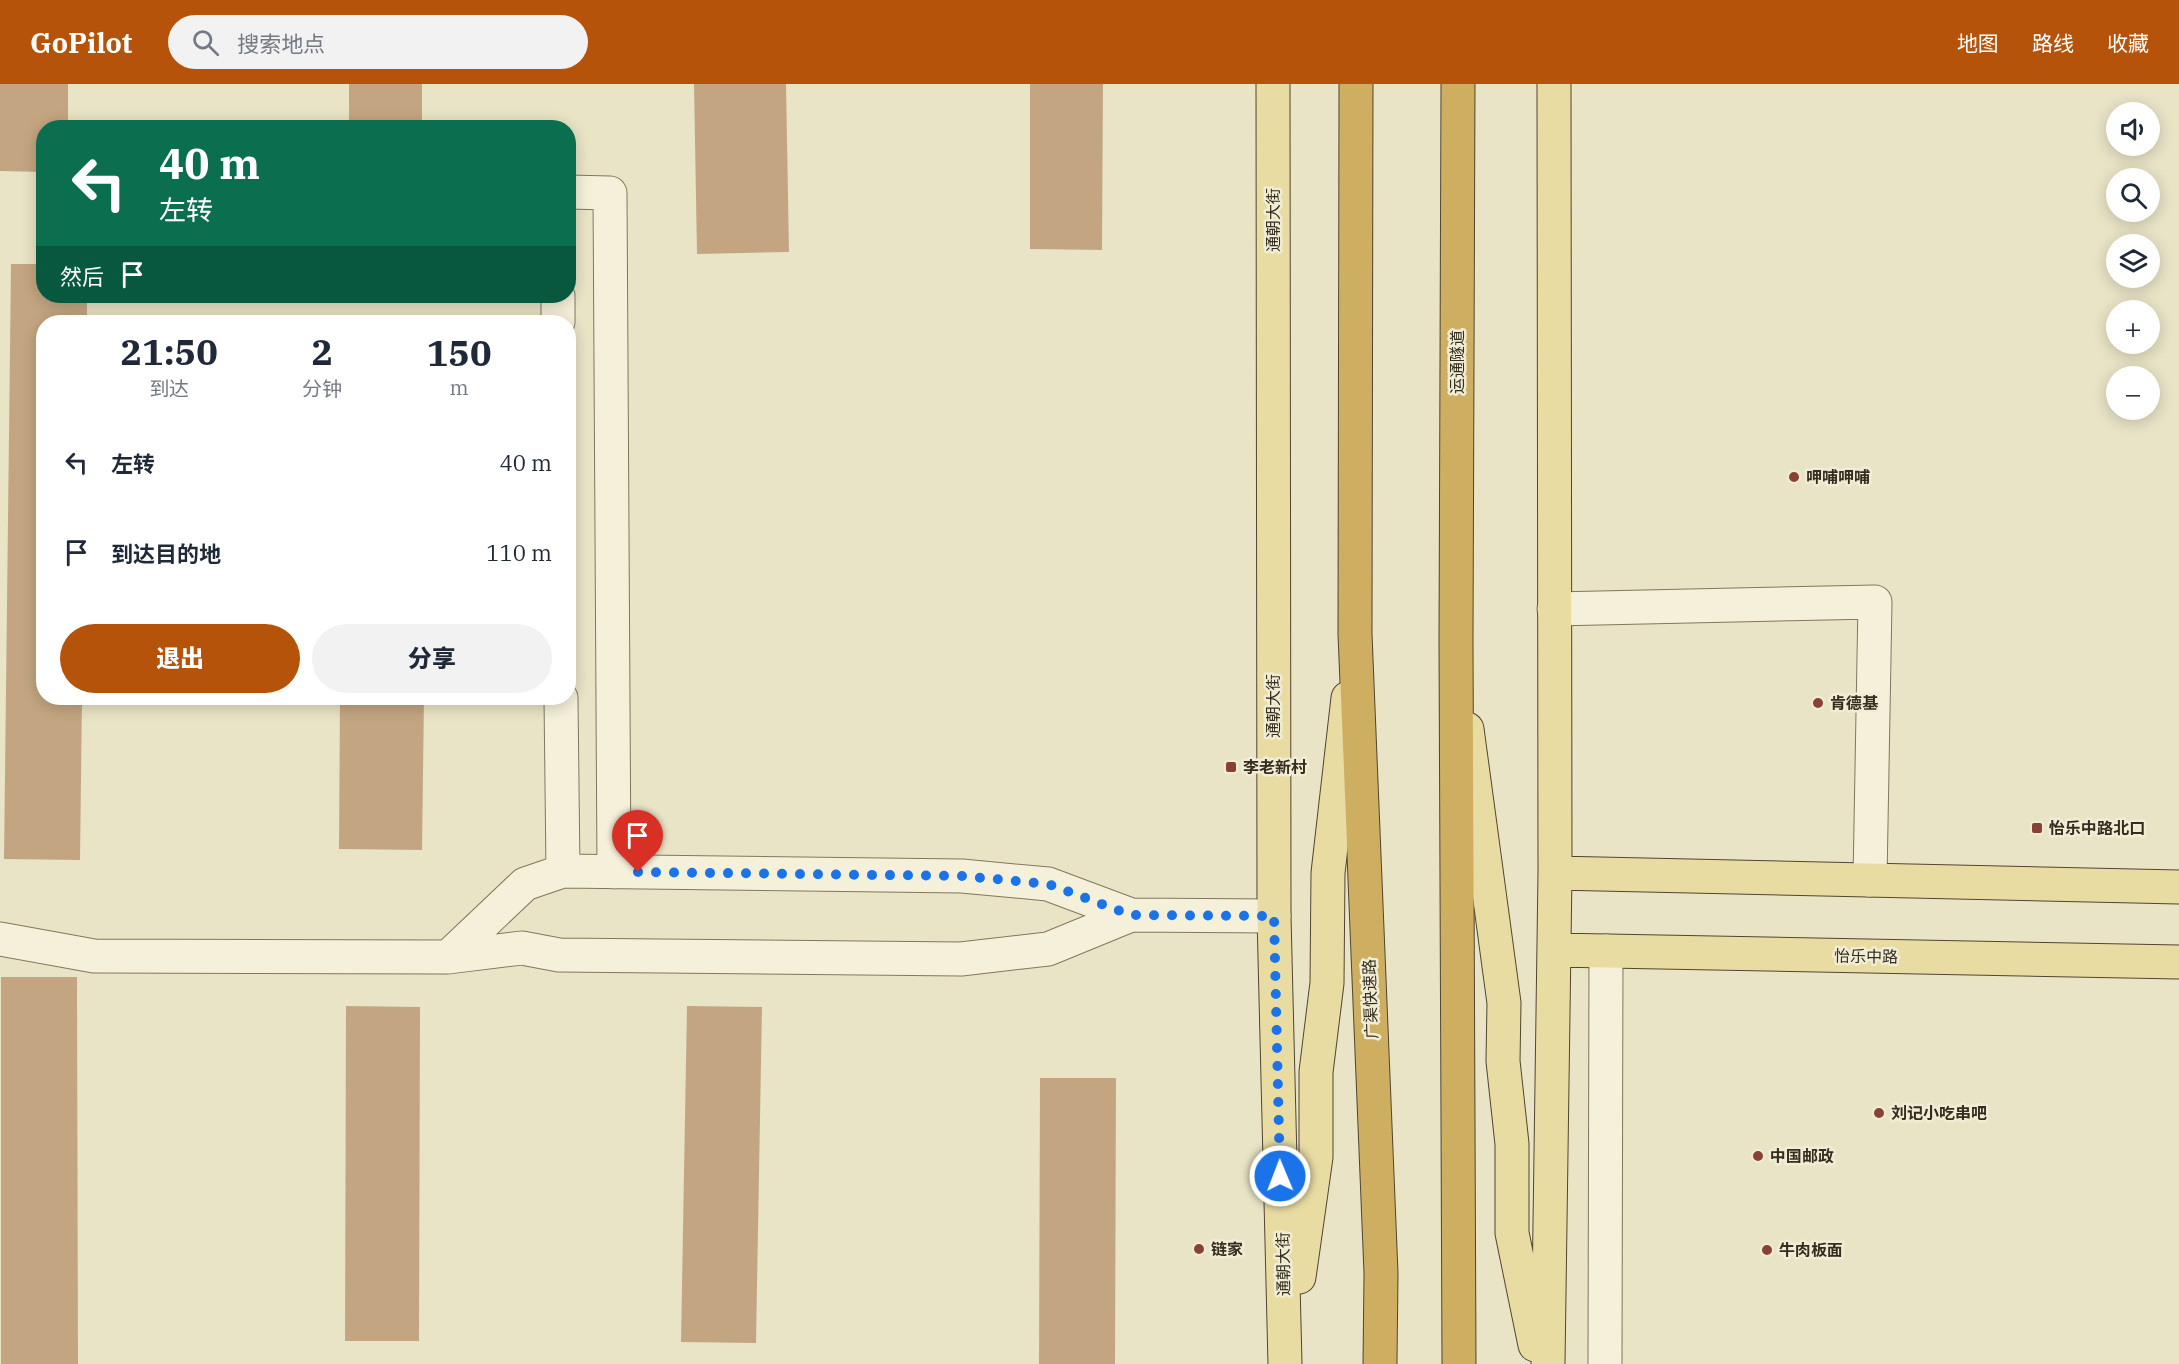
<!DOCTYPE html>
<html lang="zh">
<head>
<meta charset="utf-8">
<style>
	:root { --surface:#fff; --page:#f2f2f3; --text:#1f2937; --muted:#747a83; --accent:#b45309 }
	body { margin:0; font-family:"IBM Plex Serif","Noto Sans SC",serif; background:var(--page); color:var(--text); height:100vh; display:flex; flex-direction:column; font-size:22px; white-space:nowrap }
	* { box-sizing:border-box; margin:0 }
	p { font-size:20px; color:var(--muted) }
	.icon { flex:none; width:33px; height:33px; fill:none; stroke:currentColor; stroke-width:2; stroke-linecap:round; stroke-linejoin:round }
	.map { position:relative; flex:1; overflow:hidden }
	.sheet { position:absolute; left:36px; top:231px; width:540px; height:390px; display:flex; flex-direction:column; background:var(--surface); border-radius:24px; box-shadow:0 3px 15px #0003 }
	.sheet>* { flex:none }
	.guide { position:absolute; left:36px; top:36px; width:540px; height:183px; border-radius:24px; box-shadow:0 3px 15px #0003; background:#0b6e4f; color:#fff; overflow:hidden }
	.fabs { position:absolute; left:2106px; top:18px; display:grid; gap:12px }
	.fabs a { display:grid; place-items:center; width:54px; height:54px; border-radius:50%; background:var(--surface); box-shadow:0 3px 15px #0003; font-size:30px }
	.pin { position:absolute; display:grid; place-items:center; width:51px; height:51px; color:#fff; margin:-62px -26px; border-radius:50% 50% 50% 0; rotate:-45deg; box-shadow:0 0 6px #0007 }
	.pin .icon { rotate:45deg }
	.me { position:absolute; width:66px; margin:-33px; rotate:359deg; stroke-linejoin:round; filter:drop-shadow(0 0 4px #0008) }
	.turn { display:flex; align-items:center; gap:21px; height:126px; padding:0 24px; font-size:27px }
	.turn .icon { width:78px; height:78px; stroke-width:2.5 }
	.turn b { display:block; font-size:42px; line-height:51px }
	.then { display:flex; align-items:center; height:57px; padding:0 24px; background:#0003; gap:12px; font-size:22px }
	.eta { display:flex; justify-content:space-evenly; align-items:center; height:102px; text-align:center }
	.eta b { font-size:36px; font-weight:800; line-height:42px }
	.cta { display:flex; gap:12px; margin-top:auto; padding:12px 24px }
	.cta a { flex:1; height:69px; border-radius:36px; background:var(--accent); color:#fff; font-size:24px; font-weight:800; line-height:69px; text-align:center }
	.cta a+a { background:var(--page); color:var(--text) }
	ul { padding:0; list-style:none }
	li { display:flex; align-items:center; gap:18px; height:90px; padding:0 24px }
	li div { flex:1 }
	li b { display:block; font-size:22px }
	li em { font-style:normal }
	header { display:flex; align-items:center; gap:36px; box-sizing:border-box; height:84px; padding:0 30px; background:var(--accent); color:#fff }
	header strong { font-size:28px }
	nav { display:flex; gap:33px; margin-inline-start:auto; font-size:21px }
	.search { width:420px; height:54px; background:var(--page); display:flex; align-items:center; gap:15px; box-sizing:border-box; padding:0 21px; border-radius:33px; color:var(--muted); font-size:22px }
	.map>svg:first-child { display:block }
</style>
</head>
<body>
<header>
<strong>GoPilot</strong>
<div class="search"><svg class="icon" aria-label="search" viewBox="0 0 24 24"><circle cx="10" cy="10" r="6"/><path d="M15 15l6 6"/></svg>搜索地点</div>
<nav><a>地图</a><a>路线</a><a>收藏</a></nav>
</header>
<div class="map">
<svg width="2179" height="1280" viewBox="0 0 2179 1280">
	<rect width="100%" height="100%" fill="#e9e4c6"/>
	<path fill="#c3a681" d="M0 0H68V44H44V88L0 87Z
		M349 0H422V44H349Z
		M694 0H786L789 168 697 170Z
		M1030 0H1103L1102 166 1030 165Z
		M11 180H44V212H87V238H44V614H82L80 776 4 775Z
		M350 212H422V218L350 219Z
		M340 614H424L422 766 339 765Z
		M1 893H77L78 1280H1Z
		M346 922 420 923 419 1257H345Z
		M687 922 762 923 756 1259 681 1258Z
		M1040 994H1116L1115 1280H1039Z"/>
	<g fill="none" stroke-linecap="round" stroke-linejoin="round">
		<g stroke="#82775e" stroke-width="35">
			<path id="minor" d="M568 108 610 109 614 788
				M558 212V238
				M1554 525 1875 518 1870 796
				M561 614 563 787
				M0 855 94 872 448 873 522 864 559 871 961 875 1048 865 1131 831
				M448 873 525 800 563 787 962 792 1048 800 1131 831 1274 832
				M1605 1280 1606 867"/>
		</g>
		<g stroke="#514532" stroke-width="35">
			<path id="major" d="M1273 0 1274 832 1285 1280
				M1467 645 1504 919 1503 977 1512 1060V1149L1535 1261
				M1555 789 2179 803
				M1554 866 2179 878
				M1299 1193 1316 1073V988L1327 899 1328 789 1348 614
				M1548 1280 1555 789 1554 0"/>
		</g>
		<g stroke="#514532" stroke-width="35">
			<path id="highway" d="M1356 0 1355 550 1381 1189 1380 1280
				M1458 0 1456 557 1459 1280"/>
		</g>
		<use href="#minor" stroke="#f5f0d9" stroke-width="33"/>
		<use href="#major" stroke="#e8dca3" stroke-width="33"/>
		<use href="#highway" stroke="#ceae61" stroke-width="33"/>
	</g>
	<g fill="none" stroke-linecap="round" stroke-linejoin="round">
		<path stroke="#1a73e8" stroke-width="10" stroke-dasharray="0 18" d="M638 788 962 792 1048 800 1131 831 1274 832 1280 1092"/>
	</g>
	<g fill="#8a4135" stroke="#f1edd5" stroke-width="2">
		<circle cx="1794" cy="393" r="6"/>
		<circle cx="1818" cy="619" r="6"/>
		<rect x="1225" y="677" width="12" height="12" rx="3"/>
		<rect x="2031" y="738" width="12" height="12" rx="3"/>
		<circle cx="1879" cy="1029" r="6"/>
		<circle cx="1758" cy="1072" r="6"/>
		<circle cx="1199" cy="1165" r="6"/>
		<circle cx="1767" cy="1166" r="6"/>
	</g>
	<g text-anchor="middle" stroke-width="5" stroke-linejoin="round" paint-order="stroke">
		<g font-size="16" fill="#342d20" stroke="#f1edd5">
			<text transform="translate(1273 136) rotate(-90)" y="6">通朝大街</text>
			<text transform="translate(1457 278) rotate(-90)" y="6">运通隧道</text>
			<text transform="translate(1273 622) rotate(-90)" y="6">通朝大街</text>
			<text transform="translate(1866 872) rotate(1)" y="6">怡乐中路</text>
			<text transform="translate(1370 915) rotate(-92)" y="6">广渠快速路</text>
			<text transform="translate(1283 1180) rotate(-91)" y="6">通朝大街</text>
		</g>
		<g font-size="16" font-weight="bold" fill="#342d20" stroke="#f1edd5" text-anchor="start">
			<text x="1806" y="399">呷哺呷哺</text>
			<text x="1830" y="625">肯德基</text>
			<text x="1243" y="689">李老新村</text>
			<text x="2049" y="750">怡乐中路北口</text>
			<text x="1891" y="1035">刘记小吃串吧</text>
			<text x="1770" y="1078">中国邮政</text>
			<text x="1211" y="1171">链家</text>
			<text x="1779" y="1172">牛肉板面</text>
		</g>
	</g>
</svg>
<div class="fabs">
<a><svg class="icon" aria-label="sound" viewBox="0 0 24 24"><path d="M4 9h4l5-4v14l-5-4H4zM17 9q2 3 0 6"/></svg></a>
<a><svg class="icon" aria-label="search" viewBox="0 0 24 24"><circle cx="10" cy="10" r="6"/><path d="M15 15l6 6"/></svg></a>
<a><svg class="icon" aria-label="layers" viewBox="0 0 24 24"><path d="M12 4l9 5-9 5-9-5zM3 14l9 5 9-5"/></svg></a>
<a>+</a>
<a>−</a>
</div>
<div class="pin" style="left:638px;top:788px;background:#d93025"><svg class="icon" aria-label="arrive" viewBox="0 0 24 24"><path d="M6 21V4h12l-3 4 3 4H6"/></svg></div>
<svg class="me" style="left:1280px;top:1092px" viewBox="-20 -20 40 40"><circle r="17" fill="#1a73e8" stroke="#fff" stroke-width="3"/><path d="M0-11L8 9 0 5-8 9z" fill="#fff"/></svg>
<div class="guide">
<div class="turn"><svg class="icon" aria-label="left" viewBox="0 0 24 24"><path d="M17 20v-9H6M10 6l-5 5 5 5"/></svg><div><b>40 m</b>左转</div></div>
<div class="then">然后<svg class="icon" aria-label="arrive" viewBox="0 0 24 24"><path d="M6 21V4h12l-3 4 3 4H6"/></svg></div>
</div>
<section class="sheet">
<div class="eta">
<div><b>21:50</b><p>到达</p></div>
<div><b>2</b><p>分钟</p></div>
<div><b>150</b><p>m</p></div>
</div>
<ul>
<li><svg class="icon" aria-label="left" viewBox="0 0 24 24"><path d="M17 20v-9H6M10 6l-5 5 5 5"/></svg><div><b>左转</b></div><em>40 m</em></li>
<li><svg class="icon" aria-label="arrive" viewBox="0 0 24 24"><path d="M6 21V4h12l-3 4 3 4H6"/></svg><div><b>到达目的地</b></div><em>110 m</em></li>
</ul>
<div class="cta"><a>退出</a><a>分享</a></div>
</section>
</div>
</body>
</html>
